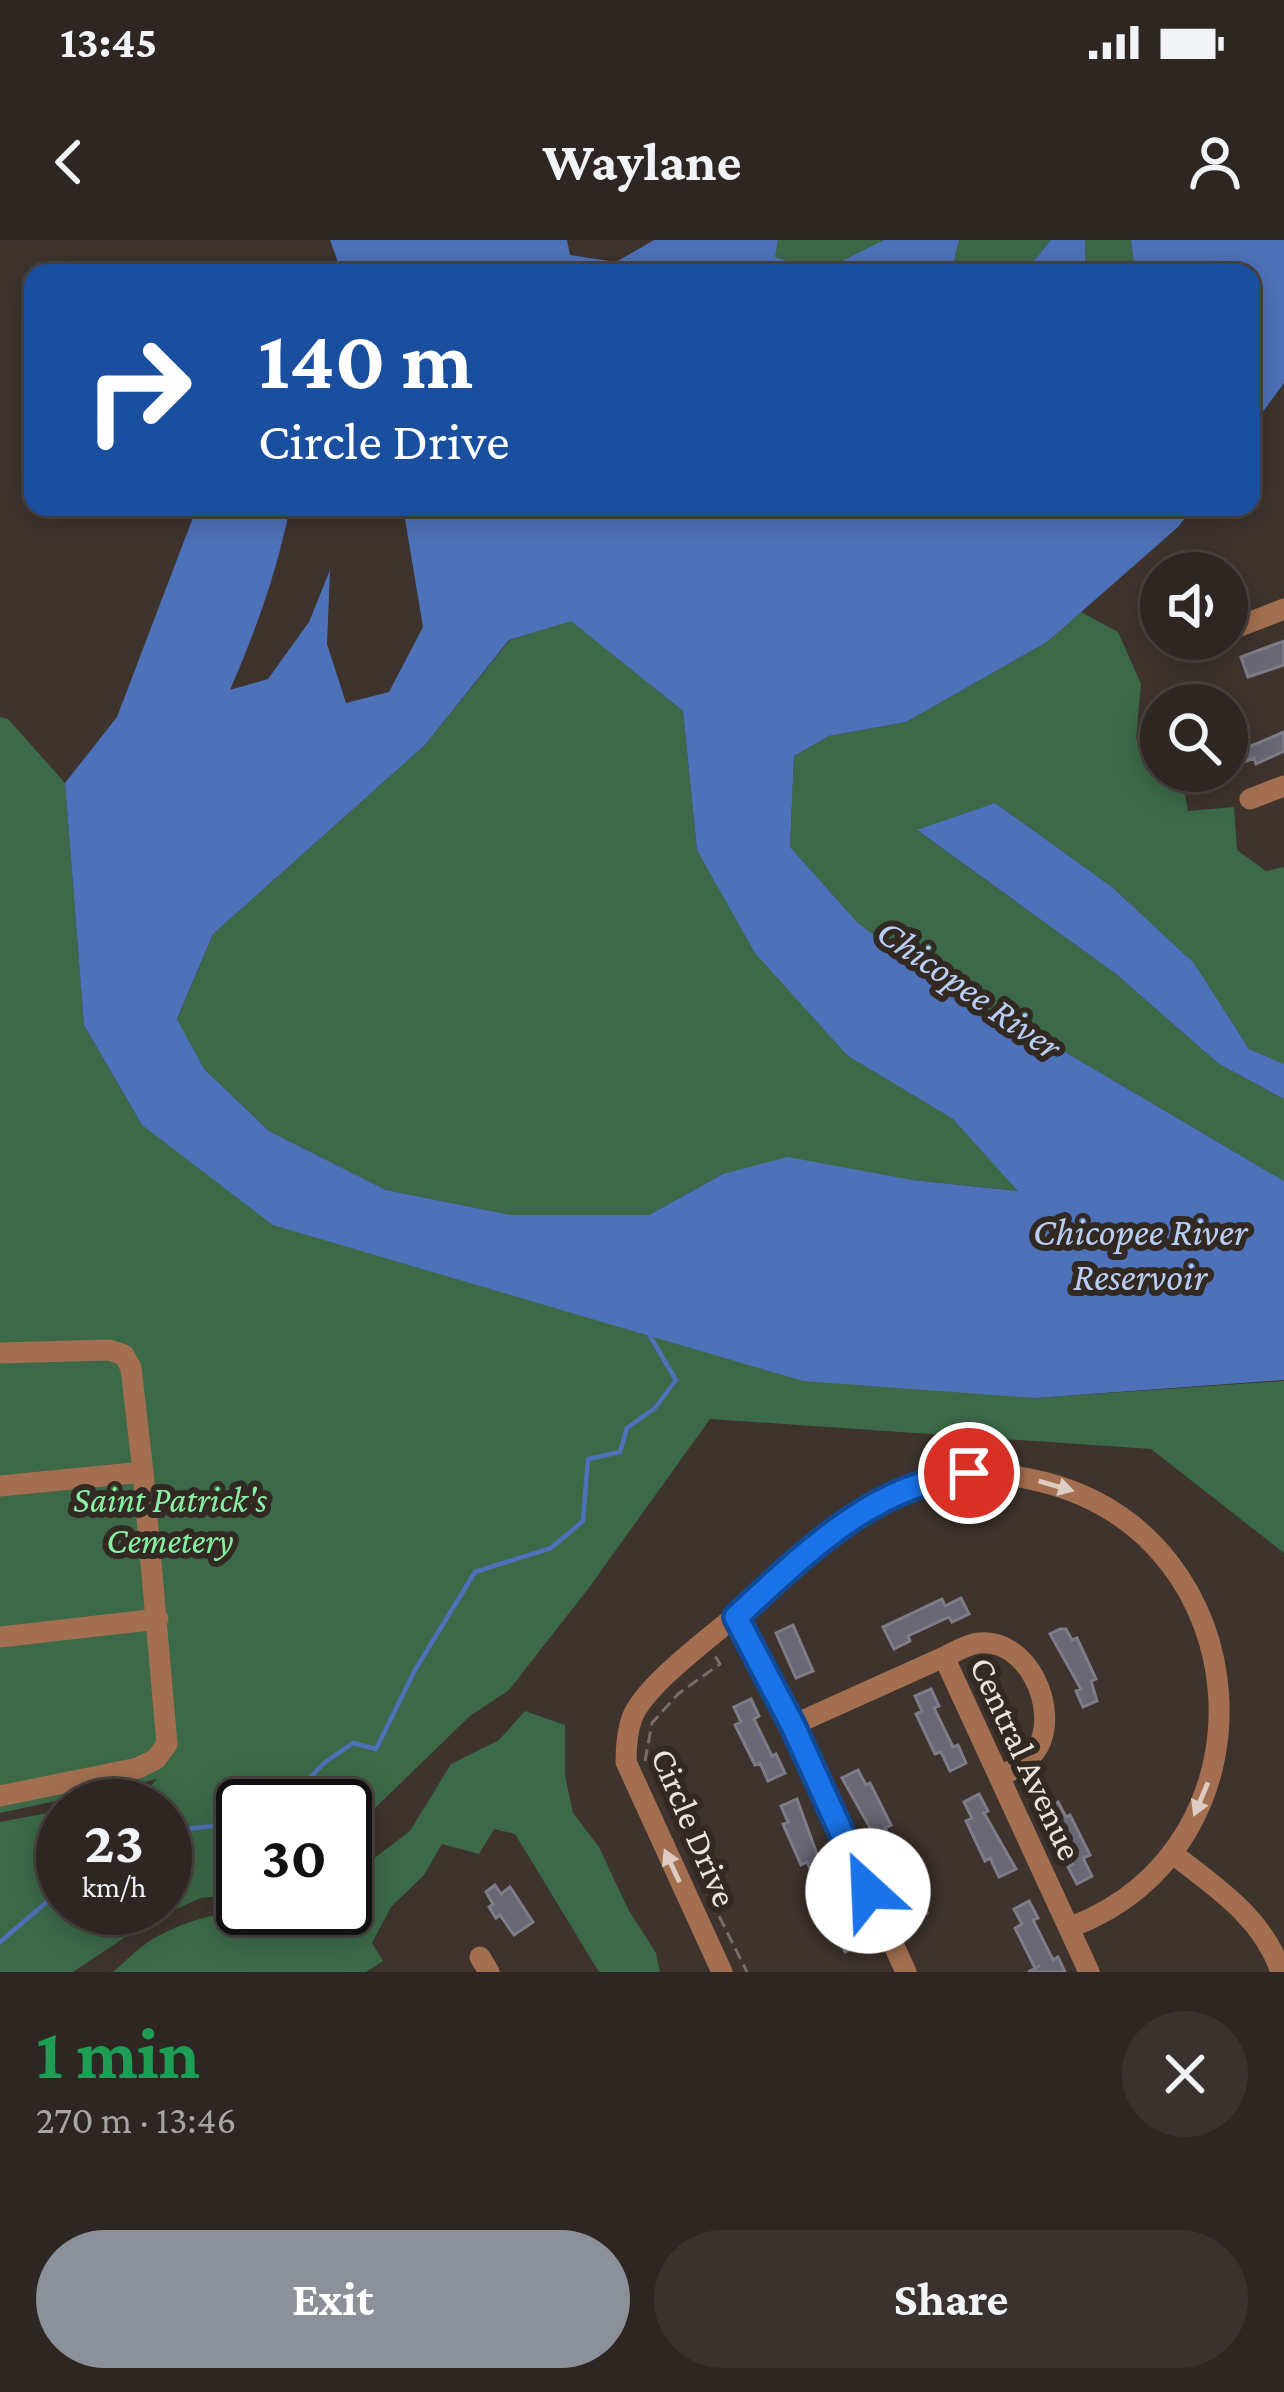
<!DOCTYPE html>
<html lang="en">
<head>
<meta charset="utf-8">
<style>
	:root { --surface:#2e2622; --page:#3a322f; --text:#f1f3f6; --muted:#a7a5a5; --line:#494340; --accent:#8c9099 }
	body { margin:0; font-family:"Crimson Pro",serif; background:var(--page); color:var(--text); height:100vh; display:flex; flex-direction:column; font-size:45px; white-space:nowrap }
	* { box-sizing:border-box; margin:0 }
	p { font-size:39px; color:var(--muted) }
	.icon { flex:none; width:66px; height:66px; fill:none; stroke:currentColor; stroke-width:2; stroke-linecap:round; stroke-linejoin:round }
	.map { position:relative; height:1732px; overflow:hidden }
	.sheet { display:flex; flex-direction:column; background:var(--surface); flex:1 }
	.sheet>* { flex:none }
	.guide { position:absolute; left:24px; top:24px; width:1236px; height:252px; border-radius:24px; box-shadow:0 6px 30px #0003,0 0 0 3px var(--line); background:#1a4fa0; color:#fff; overflow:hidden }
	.fabs { position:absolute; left:1140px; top:312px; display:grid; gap:24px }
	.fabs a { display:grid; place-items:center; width:108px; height:108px; border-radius:50%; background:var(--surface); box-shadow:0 6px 30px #0003,0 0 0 3px var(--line); font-size:60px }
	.speed { position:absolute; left:36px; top:1539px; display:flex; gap:24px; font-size:60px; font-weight:700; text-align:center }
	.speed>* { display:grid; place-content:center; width:156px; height:156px; border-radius:50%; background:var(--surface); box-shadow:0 6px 30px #0003,0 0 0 3px var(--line); line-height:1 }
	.speed small { font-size:30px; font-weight:400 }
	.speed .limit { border:6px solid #111; border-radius:18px; background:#fff; color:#111 }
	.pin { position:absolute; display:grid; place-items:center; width:102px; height:102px; color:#fff; margin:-51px; border:6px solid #fff; border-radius:50%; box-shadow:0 3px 12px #0007 }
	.me { position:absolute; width:132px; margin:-66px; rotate:335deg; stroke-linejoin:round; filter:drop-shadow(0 0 9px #0008) }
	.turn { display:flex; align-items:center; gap:42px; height:252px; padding:0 36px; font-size:54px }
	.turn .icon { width:156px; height:156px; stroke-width:2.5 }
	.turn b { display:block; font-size:84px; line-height:102px }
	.round { display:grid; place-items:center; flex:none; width:126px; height:126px; border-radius:63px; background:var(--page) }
	.summary { display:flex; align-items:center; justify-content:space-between; height:204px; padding:0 36px }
	h1 { font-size:72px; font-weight:700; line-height:90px; color:#1e9e55 }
	.cta { display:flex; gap:24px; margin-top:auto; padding:24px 36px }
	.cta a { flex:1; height:138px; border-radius:72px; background:var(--accent); color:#fff; font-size:48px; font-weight:700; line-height:138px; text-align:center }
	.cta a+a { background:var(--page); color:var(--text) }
	.status { display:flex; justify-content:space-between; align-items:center; height:84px; padding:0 60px; background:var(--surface); direction:ltr }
	.status svg { height:33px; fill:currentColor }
	header { display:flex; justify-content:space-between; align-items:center; height:156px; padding:0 36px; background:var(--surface); font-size:54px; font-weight:700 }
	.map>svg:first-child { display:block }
</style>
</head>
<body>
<div class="status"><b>13:45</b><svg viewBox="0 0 49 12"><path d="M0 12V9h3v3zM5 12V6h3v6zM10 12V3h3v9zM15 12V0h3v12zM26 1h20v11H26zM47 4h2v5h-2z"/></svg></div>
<header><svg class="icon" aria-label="back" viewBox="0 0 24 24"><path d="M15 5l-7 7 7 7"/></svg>Waylane<svg class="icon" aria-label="person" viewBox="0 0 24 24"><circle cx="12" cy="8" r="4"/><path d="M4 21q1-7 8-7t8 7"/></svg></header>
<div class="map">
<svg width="1284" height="1732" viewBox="0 0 1284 1732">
	<rect width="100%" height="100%" fill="#3e332d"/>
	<path fill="#3c6a48" d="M778 0H884L820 33 774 17Z
		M959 0H1051L1024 33H951Z
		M1085 0H1131L1134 25 1131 33H1086Z
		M1081 372 1118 392 1141 444 1136 499 1161 510V531H1181L1188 571 1234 567 1237 610 1266 631 1284 627V824L1249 809 1194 723 1112 647 995 563 918 591 1116 734 1219 824 1284 859V941L1060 809 983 779 858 683 790 607 794 516 829 496 906 482 1047 402Z
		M571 380 683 471 697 610 848 816 953 879 1020 951 912 940 723 934 649 975H511L386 950 269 891 204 829 177 780 213 694 425 505 510 400Z
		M0 477 8 479 65 543 84 785 142 885 1035 1158 1284 1141V1313L1151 1209 710 1179 588 1349 509 1450 470 1476 345 1597V1566H243V1654L201 1658 149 1681 73 1732H0V1582L63 1570V1668H165V1566H83L144 1554 157 1539 0 1573Z
		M525 1471 565 1485V1535L573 1573 599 1607 628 1669 656 1713 660 1732H599L515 1594 494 1589 479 1614 442 1604 424 1635 391 1667 372 1703 383 1721 366 1732H113C127 1720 142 1704 158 1696 216 1664 281 1668 345 1668V1634L360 1629 410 1591 451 1524 499 1500Z"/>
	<path fill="#4e72b9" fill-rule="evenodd" d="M330 0H567L570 15 616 22 654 0H778L775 17 820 32 884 0H959L951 33H342Z
		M1051 0H1085L1086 33H1024Z
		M1131 0H1284V143L1251 188V33H1131L1134 25Z
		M197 267H290C277 332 256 390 230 450L268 439 309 382 330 330 327 404 346 463 389 452 423 387 403 267H1193L1178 287 1047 402 906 482 829 496 794 516 790 607 858 683 983 779 1060 809 1284 941V1140L1035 1158 803 1141 273 985 142 885 84 785 65 543 117 477ZM571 381 683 471 697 610 755 713 848 816 953 879 1018 951 912 940 788 917 723 934 649 975H511L386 950 269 891 204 829 177 779 213 694 425 505 509 400Z
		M995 563 1112 647 1194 723 1249 809 1284 824V859L1219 824 1116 734 917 590Z"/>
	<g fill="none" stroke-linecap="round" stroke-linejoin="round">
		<path stroke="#4e72b9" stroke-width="4.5" d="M262 1566 298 1551 324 1523 353 1503 376 1509 415 1430 475 1332 551 1308 583 1281 588 1219 620 1212 627 1188 655 1168 676 1140 650 1096
			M165 1596 175 1590 213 1586 243 1574
			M0 1702 63 1648"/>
	</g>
	<path fill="#696773" stroke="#7e7c88" stroke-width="3" d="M1284 401V425L1248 437 1241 417Z
		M1284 492V511L1256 524 1254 518 1239 524 1234 513Z
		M961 1358 969 1374 952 1382 949 1377 908 1396 910 1401 894 1409 883 1387 942 1359 945 1366Z
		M793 1385 813 1431 796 1438 776 1393Z
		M1060 1389H1066L1072 1400 1077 1398 1096 1439 1091 1441 1097 1461 1083 1467 1076 1451 1081 1449 1050 1394Z
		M931 1449 939 1466 934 1468 953 1507 958 1505 966 1523 950 1531 941 1512 935 1514 916 1474 922 1471 915 1456Z
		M751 1459 759 1476 754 1479 772 1516 776 1514 785 1533 768 1541 760 1523 755 1525 735 1485 741 1482 734 1467Z
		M858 1530 866 1545 870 1543 891 1585 885 1588 893 1604 877 1612 869 1595 873 1593 842 1538Z
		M979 1554 988 1571 984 1573 1016 1629 999 1637 990 1618 985 1621 966 1581 972 1578 964 1562Z
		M797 1559 818 1617 823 1614 832 1634 816 1641 807 1622 801 1625 783 1584 788 1582 781 1566Z
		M1058 1562 1066 1577 1070 1575 1090 1615 1083 1618 1092 1636 1077 1644 1068 1627 1073 1624 1042 1569Z
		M905 1627 927 1673 911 1681 889 1635Z
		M495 1645 501 1654 510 1647 533 1682 514 1695 500 1675 496 1678 489 1667 493 1664 486 1652Z
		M842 1658 863 1703 845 1712 824 1667Z
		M1029 1661 1038 1678 1033 1680 1053 1720 1058 1717 1065 1732H1028L1040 1726 1035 1728 1015 1688 1022 1684 1014 1669Z"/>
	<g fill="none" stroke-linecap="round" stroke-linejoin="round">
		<path stroke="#776d68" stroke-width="3" stroke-dasharray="12 6" stroke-linecap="butt" d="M645 1521 652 1483 678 1454 720 1424 714 1414
			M703 1644 747 1732"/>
		<path stroke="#a36f50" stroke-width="21" d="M1230 390 1284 369
			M1250 559 1284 546
			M0 1113 109 1110 124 1115 131 1128 143 1232 0 1246
			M735 1377 793 1485 906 1732
			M0 1397 158 1379
			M944 1417C955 1412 967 1404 979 1403 1028 1398 1059 1469 1038 1507 1030 1521 1015 1529 1001 1536
			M793 1485 944 1417 1089 1732
			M0 1556 138 1528 156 1519 167 1504 143 1232
			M1172 1613C1215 1647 1263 1677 1281 1732
			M480 1717 489 1732
			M722 1732 626 1522C626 1507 627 1492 632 1478 646 1442 719 1392 749 1364 798 1320 846 1269 909 1246 954 1230 998 1230 1043 1242 1262 1297 1283 1606 1071 1687"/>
	</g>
	<defs><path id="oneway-solid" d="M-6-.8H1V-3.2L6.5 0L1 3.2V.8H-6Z" transform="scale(3)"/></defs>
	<g fill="#dcccc2">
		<use href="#oneway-solid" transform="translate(1056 1246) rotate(16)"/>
		<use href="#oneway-solid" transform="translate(1201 1559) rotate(113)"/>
		<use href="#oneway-solid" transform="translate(672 1626) rotate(-115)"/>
	</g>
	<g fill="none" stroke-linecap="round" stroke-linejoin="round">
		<g stroke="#114b97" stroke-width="30">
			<path id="route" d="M868 1651 793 1486 736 1377C806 1313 870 1246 969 1233"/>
		</g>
		<use href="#route" stroke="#1a73e8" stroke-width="21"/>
	</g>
	<g text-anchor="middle" stroke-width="12" stroke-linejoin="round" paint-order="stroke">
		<g font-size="36" font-style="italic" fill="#87f1a3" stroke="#332923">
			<text x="170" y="1272">Saint Patrick's<tspan x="170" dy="41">Cemetery</tspan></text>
		</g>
		<g font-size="36" fill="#eae3df" stroke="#332923">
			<text transform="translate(1027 1518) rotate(65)" y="13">Central Avenue</text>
			<text transform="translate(695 1587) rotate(67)" y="13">Circle Drive</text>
		</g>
		<g font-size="39" font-style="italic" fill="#b9cef5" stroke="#332923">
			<text transform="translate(970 748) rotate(35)" y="14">Chicopee River</text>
			<text x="1140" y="1005">Chicopee River<tspan x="1140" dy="45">Reservoir</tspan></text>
		</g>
	</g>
</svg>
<div class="fabs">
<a><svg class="icon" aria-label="sound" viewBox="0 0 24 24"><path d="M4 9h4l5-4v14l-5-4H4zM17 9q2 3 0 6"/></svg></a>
<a><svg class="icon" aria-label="search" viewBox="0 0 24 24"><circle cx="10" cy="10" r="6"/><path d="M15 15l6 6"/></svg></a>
</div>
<div class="speed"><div>23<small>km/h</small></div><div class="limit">30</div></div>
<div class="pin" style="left:969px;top:1233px;background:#d93025"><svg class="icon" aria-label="arrive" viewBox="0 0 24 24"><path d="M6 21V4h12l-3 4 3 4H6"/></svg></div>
<svg class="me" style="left:868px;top:1651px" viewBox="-20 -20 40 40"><circle r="19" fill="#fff"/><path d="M0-13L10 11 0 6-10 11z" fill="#1a73e8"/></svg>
<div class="guide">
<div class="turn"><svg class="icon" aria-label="right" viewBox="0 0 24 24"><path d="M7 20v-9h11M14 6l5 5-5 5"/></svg><div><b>140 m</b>Circle Drive</div></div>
</div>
</div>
<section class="sheet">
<div class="summary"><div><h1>1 min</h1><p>270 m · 13:46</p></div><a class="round"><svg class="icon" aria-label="close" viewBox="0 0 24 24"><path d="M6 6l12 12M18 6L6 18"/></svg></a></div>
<div class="cta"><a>Exit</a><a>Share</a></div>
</section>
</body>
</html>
